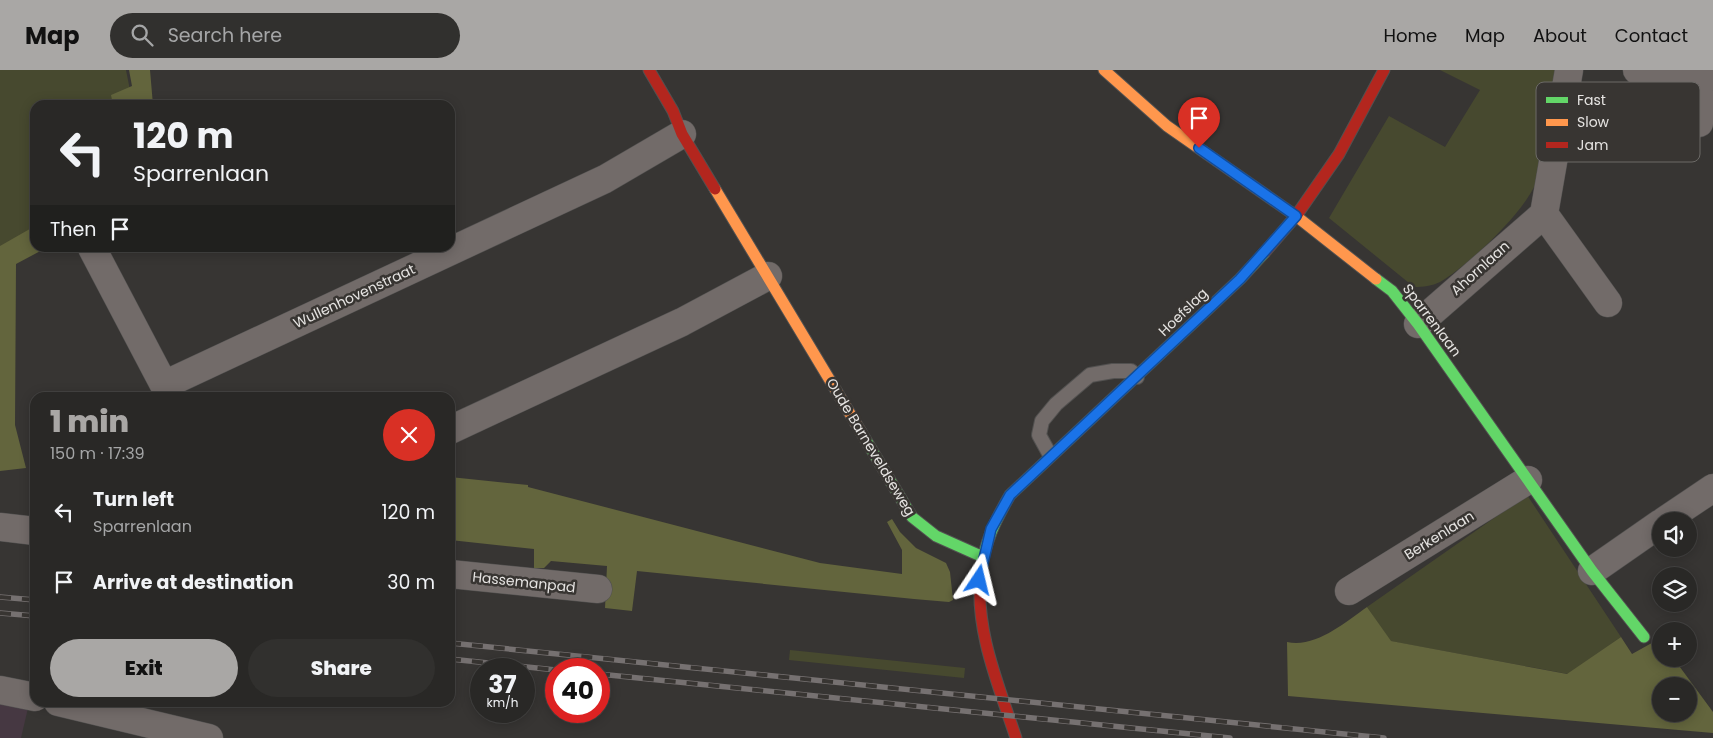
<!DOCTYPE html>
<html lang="en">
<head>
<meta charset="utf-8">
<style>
	:root { --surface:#292826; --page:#31302e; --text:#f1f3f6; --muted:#a5a6a7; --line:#454443; --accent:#a9a7a5 }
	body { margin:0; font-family:Poppins,sans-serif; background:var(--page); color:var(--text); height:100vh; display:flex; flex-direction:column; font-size:19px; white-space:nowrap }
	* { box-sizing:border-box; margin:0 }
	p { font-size:16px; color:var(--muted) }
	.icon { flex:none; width:28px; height:28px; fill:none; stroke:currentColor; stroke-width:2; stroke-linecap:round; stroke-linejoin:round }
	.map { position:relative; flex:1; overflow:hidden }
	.panel { position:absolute; left:30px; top:322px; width:425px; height:315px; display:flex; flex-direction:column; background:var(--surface); border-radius:15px; box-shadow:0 2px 12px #0003,0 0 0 1px var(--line) }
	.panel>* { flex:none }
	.guide { position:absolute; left:30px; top:30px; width:425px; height:152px; border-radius:15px; box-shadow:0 2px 12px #0003,0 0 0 1px var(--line); background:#292826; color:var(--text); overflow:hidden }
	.buttons { position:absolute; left:1652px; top:442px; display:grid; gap:10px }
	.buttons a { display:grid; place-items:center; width:45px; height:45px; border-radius:50%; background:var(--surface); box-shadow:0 2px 12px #0003,0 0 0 1px var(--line); font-size:25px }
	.speed { position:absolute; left:470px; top:588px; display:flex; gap:10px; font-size:25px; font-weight:700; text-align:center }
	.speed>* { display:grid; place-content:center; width:65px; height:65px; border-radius:50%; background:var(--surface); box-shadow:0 2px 12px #0003,0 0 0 1px var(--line); line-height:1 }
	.speed small { font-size:12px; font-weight:400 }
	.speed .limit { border:8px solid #d22; background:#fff; color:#111 }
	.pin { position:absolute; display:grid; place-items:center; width:42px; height:42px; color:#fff; margin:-51px -21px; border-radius:50% 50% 50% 0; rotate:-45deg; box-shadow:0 0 5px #0007 }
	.pin .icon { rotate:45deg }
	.me { position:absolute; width:55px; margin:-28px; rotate:10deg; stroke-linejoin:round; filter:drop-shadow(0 0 4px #0008) }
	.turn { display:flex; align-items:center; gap:18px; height:105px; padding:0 20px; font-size:22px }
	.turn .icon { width:65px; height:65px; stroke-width:2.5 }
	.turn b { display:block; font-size:35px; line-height:42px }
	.then { display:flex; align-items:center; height:48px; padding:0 20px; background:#0003; gap:10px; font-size:19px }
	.round { display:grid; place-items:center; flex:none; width:52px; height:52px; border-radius:26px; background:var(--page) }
	.overview { display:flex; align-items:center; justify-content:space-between; height:85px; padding:0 20px }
	h1 { font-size:30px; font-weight:800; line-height:38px; color:var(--accent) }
	.button { display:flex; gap:10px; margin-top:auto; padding:10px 20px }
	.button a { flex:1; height:58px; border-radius:30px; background:var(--accent); color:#111; font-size:20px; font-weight:800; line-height:58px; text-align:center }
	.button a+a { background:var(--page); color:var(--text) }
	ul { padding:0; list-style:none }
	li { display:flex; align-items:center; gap:15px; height:70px; padding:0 20px }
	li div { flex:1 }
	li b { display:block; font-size:19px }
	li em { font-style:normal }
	header { display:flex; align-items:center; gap:30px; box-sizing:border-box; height:70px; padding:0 25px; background:var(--accent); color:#111 }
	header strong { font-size:24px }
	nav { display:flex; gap:28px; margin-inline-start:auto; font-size:18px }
	.search { width:350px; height:45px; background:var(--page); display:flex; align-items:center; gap:12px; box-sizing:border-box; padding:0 18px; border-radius:28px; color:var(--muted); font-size:19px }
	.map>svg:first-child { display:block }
</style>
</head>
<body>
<header>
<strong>Map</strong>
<div class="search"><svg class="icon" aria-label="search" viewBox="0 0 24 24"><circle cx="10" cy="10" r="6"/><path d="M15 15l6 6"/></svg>Search here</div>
<nav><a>Home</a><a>Map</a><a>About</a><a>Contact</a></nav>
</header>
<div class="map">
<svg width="1713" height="668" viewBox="0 0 1713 668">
	<rect width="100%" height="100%" fill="#373533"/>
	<path fill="#463842" d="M0 630 28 638 21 668H0Z"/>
	<path fill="#47492f" d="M0 0H126L133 35H35V178L8 191 0 369Z
		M1440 0H1555C1550 36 1549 75 1537 110 1527 140 1468 196 1440 212 1432 216 1423 217 1414 217L1329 148 1389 46 1445 77 1480 20Z
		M1527 425 1621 567 1568 604 1390 571 1367 537Z
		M790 580 965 598 964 608 789 590Z"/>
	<path fill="#63653d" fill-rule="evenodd" d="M129 0H150L153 35H113L111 25 132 16Z
		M35 156V178H46L16 194 15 355 26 398 0 401V176Z
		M450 407 528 415V417L820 493 902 504V480L887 452 892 449 900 462 916 478 946 493 950 502 953 530 949 532 914 529 637 501 632 541 605 538 607 496 551 491 544 498H534V479L450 470Z
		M1367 537 1391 571 1567 604 1621 567 1632 584 1659 569 1661 589H1674L1713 642V663L1288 626 1287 572C1316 578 1344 553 1367 537ZM1661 616H1689V644H1661Z"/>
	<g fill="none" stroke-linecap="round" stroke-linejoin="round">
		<g stroke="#525150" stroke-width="16">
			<path id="lane" d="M1050 385 1039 365 1042 351 1056 334 1090 305 1113 301H1131L1137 307"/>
		</g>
		<g stroke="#525150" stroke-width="29">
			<path id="street" d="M1637 0 1706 8 1707 0
				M1699 53 1706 8
				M1544 144 1608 233
				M92 178 164 315 605 109 682 64
				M1418 254 1544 144 1569 0
				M450 360 682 252 768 206
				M1664 451 1713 418
				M0 457 35 461
				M1592 501 1661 453
				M450 504 598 519
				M1349 521 1528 410
				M0 620 35 627
				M58 632 209 668"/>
		</g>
		<g stroke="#525150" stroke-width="13">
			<path id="fast" d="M1376 209 1392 221 1418 254 1592 501 1644 567
				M861 362 912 447 936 466 983 487
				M981 503C984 473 995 451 1010 425L1240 209 1264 183"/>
		</g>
		<g stroke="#525150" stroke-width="13">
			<path id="slow" d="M1104 0 1167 56 1296 146 1376 209
				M715 119 861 362"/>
		</g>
		<g stroke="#525150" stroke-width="13">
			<path id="jam" d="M649 0 673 41 682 64 715 119
				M1264 183 1296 146 1339 84 1384 0
				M981 503C974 559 999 616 1016 668"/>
		</g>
		<use href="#lane" stroke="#726b69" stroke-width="14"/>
		<use href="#street" stroke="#726b69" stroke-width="28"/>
		<use href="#fast" stroke="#63d668" stroke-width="11"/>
		<use href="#slow" stroke="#ff974d" stroke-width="11"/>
		<use href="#jam" stroke="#b3261e" stroke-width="11"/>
		<g stroke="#767171" stroke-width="5.5">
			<path id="rail" d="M0 527 35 530
				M0 543 35 546
				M450 573 1384 668
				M450 589 556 600
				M599 604 1230 668"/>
		</g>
		<use href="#rail" stroke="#383532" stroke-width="4" stroke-dasharray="11" stroke-linecap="butt"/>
	</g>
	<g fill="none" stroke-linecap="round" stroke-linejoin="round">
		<g stroke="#114b97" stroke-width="12">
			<path id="route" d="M979 510 991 459 1010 425 1240 209 1296 146 1199 78"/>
		</g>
		<use href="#route" stroke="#1a73e8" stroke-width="9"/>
	</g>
	<g text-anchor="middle" stroke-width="5" stroke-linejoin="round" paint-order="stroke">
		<g font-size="14" fill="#e6e4e2" stroke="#383532">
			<text transform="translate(1480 198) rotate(-42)" y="5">Ahornlaan</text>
			<text transform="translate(354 226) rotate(-25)" y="5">Wullenhovenstraat</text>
			<text transform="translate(1183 242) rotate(-44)" y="5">Hoefslag</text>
			<text transform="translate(1432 250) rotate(53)" y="5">Sparrenlaan</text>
			<text transform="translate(871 377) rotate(59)" y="5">Oude Barneveldseweg</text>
			<text transform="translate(1439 465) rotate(-32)" y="5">Berkenlaan</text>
			<text transform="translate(524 512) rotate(6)" y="5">Hassemanpad</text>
		</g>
	</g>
	<rect x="1536" y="12" width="164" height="80" rx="8" fill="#383532" stroke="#6c6a67" stroke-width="1"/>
	<rect x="1546" y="27" width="22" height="6" fill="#63d668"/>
	<rect x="1546" y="49" width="22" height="7" fill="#ff974d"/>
	<rect x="1546" y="72" width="22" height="6" fill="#b3261e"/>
	<g font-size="14" fill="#e6e4e2">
		<text x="1577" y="35">Fast</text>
		<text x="1577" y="57">Slow</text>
		<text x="1577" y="80">Jam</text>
	</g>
</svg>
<div class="buttons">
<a><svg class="icon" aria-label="sound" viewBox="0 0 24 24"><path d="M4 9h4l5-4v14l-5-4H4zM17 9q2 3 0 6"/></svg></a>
<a><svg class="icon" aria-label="layers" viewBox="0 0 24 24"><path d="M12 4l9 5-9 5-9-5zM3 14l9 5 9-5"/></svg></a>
<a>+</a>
<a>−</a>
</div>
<div class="speed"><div>37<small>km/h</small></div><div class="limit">40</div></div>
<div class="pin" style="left:1199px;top:78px;background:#d93025"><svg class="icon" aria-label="arrive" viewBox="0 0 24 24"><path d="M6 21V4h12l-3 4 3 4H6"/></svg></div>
<svg class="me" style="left:979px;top:510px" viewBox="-20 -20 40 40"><path d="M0-17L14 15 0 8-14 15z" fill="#1a73e8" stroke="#fff" stroke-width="4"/></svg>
<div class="guide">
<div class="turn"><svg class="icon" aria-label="left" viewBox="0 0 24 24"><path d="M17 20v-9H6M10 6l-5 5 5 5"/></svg><div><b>120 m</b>Sparrenlaan</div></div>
<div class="then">Then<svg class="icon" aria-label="arrive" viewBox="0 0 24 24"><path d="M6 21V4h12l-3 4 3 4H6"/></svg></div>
</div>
<section class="panel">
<div class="overview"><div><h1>1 min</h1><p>150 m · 17:39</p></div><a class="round" style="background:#d93025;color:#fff"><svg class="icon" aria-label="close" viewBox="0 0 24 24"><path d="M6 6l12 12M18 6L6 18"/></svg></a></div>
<ul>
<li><svg class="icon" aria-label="left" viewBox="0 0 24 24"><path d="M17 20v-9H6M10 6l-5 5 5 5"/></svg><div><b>Turn left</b><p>Sparrenlaan</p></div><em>120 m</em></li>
<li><svg class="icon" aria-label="arrive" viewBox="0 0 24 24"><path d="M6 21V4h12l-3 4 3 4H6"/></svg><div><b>Arrive at destination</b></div><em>30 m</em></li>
</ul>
<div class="button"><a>Exit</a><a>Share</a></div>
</section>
</div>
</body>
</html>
